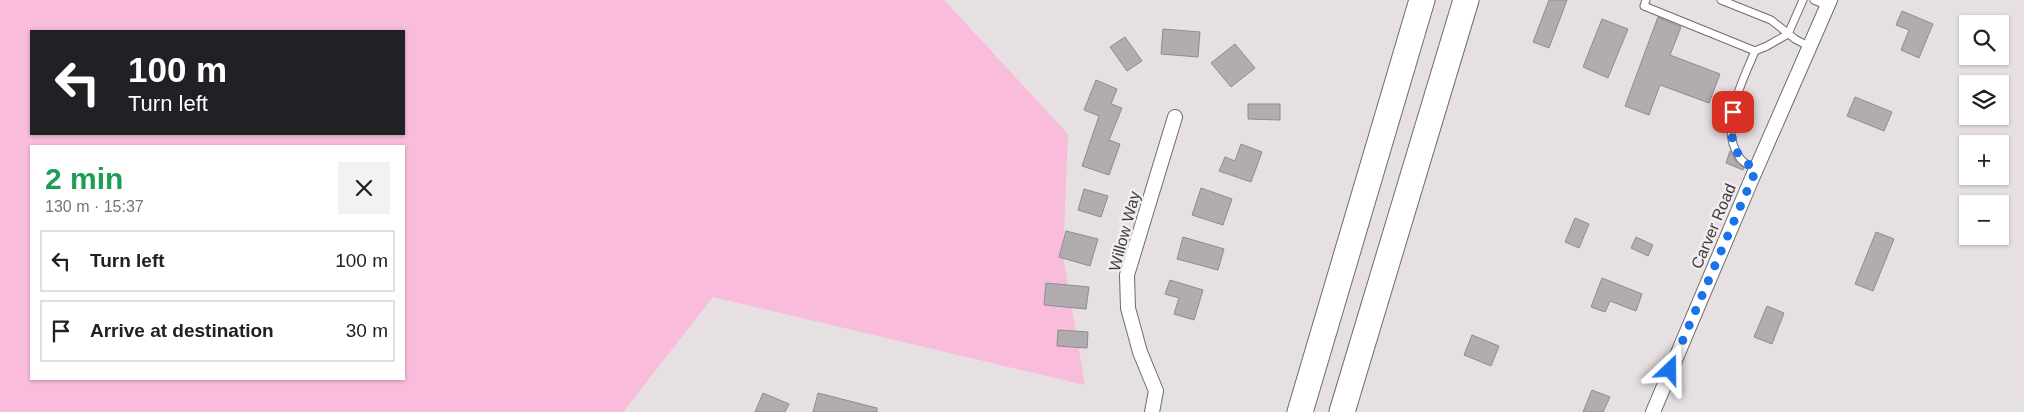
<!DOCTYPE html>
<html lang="en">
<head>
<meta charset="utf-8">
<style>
	:root { --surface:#fff; --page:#f2f2f2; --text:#202124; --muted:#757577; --line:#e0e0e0 }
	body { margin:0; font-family:Arial,sans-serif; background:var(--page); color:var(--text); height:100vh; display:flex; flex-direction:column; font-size:19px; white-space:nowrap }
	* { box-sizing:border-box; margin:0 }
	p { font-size:16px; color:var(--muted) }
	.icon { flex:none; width:28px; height:28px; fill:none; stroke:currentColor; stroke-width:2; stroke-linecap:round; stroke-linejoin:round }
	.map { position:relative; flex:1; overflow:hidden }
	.sheet { position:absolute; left:30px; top:145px; width:375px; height:235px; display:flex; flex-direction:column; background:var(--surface); border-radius:0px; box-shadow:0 1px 4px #0004 }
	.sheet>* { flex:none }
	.guide { position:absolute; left:30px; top:30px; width:375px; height:105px; border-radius:0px; box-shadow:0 1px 4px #0004; background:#202124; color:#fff; overflow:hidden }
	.tools { position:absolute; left:1959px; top:15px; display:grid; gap:10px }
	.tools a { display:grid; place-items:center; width:50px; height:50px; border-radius:0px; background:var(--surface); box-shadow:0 1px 4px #0004; font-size:25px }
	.pin { position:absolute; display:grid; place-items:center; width:42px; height:42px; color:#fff; margin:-21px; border-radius:10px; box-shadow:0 2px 8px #0006 }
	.me { position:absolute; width:55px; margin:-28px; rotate:23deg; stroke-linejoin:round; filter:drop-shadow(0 0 4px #0008) }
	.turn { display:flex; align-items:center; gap:18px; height:105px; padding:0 15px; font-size:22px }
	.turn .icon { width:65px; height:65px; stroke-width:2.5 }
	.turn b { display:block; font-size:35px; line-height:42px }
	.round { display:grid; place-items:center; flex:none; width:52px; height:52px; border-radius:0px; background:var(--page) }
	.head { display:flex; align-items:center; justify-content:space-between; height:85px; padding:0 15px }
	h1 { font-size:30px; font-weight:600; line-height:38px; color:#1e9e55 }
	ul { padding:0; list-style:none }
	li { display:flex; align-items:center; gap:15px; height:62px; margin:0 10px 8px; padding:0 5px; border:2px solid var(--line); border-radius:0px }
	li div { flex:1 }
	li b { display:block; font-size:19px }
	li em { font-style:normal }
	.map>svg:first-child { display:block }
</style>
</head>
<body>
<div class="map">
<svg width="2024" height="412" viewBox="0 0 2024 412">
	<rect width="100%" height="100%" fill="#e6e0e3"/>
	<path fill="#f9bcda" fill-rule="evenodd" d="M0 0H944L1068 134 1063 256 1085 385 713 297 623 412H0ZM31 31H404V134H31ZM31 146H404V379H31Z"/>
	<path fill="#b1acaf" stroke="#908b8d" d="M1549 0H1567L1549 48 1533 42Z
		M1902 11 1933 24 1919 58 1901 50 1909 30 1896 25Z
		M1658 17 1681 27 1670 55 1720 74 1709 103 1660 85 1649 115 1625 106Z
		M1602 19 1628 29 1608 78 1583 67Z
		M1163 29 1200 32 1198 57 1161 54Z
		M1125 37 1142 61 1127 71 1110 47Z
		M1235 44 1255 68 1231 87 1211 63Z
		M1096 80 1117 89 1111 104 1122 108 1109 140 1120 144 1109 175 1082 166 1099 116 1084 110Z
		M1855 97 1892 112 1884 131 1847 116Z
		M1248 104H1280V120L1248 119Z
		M1241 144 1262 152 1251 182 1219 171 1225 157 1235 161Z
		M1730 151 1737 163 1744 168 1743 170 1726 163Z
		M1201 188 1232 199 1223 225 1192 215Z
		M1084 189 1108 196 1101 217 1078 210Z
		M1575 218 1589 224 1579 248 1565 242Z
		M1066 231 1098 239 1090 266 1059 257Z
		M1876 232 1894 239 1873 291 1855 284Z
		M1183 237 1224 249 1218 270 1177 259Z
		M1636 237 1653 245 1648 256 1631 248Z
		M1602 278 1642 294 1636 311 1610 301 1605 312 1591 307Z
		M1170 280 1203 290 1194 320 1174 314 1179 298 1165 294Z
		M1046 283 1089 287 1086 309 1044 305Z
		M1767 306 1784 313 1772 344 1754 337Z
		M1058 330 1088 332 1087 348 1057 346Z
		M1472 335 1499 346 1491 366 1464 355Z
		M1592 390 1610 397 1603 412H1583Z
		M763 393 789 404 785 412H755Z
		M818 393 877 408V412H813Z"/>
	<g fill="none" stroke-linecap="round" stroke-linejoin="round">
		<g stroke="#6f6b6d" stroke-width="9">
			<path id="lane" d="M1646 0 1644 6 1755 51 1767 46 1788 34 1803 0
				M1721 0 1771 20 1795 39 1810 47
				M1814 0 1828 6
				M1755 51C1743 81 1717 127 1740 158 1743 163 1751 166 1756 170"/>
		</g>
		<g stroke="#6f6b6d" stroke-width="16">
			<path id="street" d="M1152 412 1156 391 1140 352 1128 308 1127 275 1175 117
				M1653 412 1750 183 1830 0"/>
		</g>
		<g stroke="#6f6b6d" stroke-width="27">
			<path id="highway" d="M1300 412 1422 0
				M1342 412 1466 0"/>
		</g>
		<use href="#lane" stroke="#fff" stroke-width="7"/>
		<use href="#street" stroke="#fff" stroke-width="14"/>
		<use href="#highway" stroke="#fff" stroke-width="25"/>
	</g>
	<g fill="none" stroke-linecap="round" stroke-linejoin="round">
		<path stroke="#1a73e8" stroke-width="9" stroke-dasharray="0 16.2" d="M1670 370 1756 170C1731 153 1730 141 1733 112"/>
	</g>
	<g text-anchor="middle" stroke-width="5" stroke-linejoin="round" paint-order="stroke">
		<g font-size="16" fill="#3d3b3b" stroke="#f3edf0">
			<text transform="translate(1713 226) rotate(-67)" y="6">Carver Road</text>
			<text transform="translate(1124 231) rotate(-75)" y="6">Willow Way</text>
		</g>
	</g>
</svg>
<div class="tools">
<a><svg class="icon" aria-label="search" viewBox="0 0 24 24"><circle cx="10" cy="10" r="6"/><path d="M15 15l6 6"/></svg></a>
<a><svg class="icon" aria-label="layers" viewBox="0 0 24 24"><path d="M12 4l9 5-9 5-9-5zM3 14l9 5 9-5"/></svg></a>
<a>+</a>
<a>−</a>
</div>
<div class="pin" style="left:1733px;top:112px;background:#d93025"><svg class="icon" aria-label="arrive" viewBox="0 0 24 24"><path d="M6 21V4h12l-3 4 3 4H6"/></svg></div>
<svg class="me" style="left:1670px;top:370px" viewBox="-20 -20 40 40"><path d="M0-17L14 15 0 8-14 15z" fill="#1a73e8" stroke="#fff" stroke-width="4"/></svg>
<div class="guide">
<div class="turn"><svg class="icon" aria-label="left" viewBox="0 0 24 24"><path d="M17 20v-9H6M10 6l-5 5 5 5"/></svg><div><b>100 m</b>Turn left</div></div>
</div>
<section class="sheet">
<div class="head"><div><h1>2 min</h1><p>130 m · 15:37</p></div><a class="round"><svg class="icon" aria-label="close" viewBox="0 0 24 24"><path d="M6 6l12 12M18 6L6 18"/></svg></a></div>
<ul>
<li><svg class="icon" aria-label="left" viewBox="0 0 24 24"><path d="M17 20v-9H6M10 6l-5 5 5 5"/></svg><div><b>Turn left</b></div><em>100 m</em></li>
<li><svg class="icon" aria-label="arrive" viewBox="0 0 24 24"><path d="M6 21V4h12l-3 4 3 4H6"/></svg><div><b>Arrive at destination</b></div><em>30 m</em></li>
</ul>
</section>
</div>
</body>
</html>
